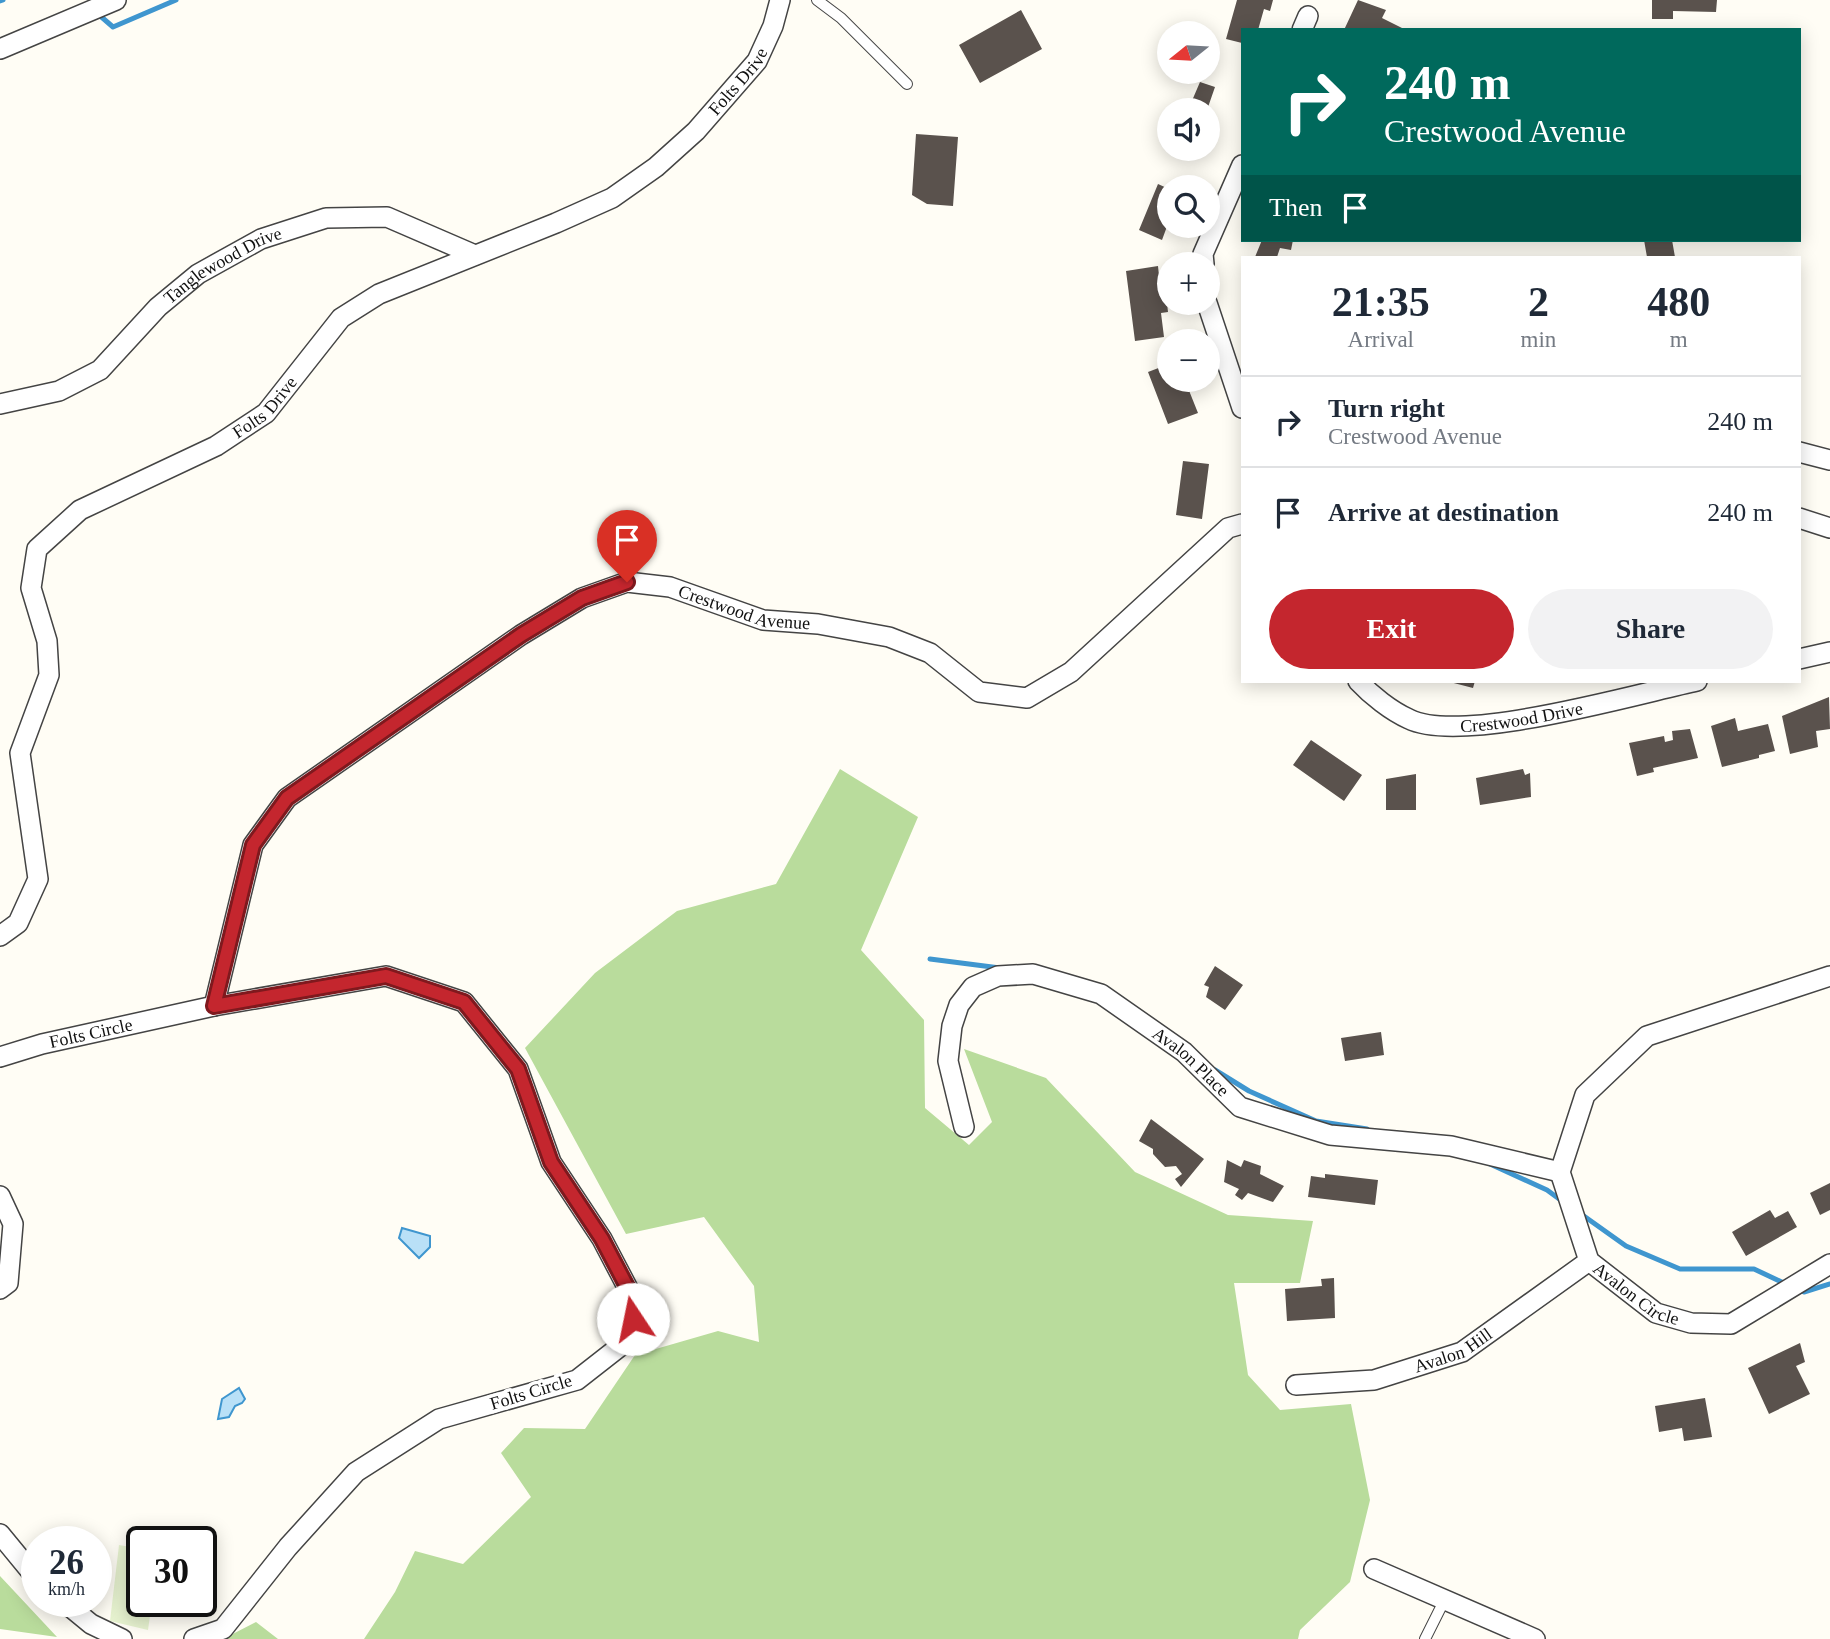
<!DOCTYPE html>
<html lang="en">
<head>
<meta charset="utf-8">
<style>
	:root { --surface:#fff; --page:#f2f2f3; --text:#1f2937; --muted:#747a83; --line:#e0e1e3; --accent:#c4262e }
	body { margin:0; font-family:Georgia,serif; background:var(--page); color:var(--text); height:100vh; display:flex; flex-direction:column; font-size:26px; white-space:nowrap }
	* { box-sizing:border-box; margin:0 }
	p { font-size:23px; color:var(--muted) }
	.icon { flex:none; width:38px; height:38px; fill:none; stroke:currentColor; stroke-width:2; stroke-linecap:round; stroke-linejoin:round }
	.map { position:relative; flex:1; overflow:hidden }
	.details { position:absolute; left:1241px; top:256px; width:560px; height:427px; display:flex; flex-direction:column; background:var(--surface); border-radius:0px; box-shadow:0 4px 18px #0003 }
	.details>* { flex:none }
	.guide { position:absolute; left:1241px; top:28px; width:560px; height:214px; border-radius:0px; box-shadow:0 4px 18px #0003; background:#00695c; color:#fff; overflow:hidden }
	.needle { width:46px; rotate:252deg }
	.controls { position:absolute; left:1157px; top:21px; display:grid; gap:14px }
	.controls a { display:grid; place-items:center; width:63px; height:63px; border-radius:50%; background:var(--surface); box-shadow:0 4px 18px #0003; font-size:35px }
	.speed { position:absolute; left:21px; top:1526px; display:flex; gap:14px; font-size:35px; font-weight:700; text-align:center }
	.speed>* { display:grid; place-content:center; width:91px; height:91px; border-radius:50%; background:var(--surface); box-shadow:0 4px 18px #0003; line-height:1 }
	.speed small { font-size:18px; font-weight:400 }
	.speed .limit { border:4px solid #111; border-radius:10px; background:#fff; color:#111 }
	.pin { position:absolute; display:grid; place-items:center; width:60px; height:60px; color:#fff; margin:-72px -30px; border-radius:50% 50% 50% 0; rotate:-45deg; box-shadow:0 0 7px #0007 }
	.pin .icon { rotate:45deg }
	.me { position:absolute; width:77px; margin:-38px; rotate:349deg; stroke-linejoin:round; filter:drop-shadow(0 0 5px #0008) }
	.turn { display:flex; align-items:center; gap:24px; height:147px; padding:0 28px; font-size:32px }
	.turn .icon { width:91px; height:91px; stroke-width:2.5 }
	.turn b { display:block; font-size:49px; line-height:60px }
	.then { display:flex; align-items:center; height:66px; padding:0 28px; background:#0003; gap:14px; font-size:26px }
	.eta { display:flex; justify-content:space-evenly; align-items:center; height:119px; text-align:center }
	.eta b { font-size:42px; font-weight:700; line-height:49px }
	.action { display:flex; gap:14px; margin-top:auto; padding:14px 28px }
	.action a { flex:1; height:80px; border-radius:42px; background:var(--accent); color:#fff; font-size:28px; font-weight:700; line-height:80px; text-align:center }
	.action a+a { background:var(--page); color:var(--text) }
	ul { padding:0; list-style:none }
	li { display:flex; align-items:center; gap:21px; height:91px; padding:0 28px; border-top:2px solid var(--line) }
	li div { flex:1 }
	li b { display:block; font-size:26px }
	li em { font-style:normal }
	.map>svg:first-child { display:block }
</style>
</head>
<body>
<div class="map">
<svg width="1830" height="1639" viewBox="0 0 1830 1639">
	<rect width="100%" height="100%" fill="#fffdf5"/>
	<path fill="#b9dc9c" d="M840 769 918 817 861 950 924 1020 925 1108 969 1145 992 1122 964 1049 1046 1078 1135 1172 1228 1215 1313 1221 1300 1283H1234L1248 1375 1280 1410 1351 1404 1370 1500 1350 1582 1300 1630 1298 1639H364L395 1592 415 1551 463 1564 531 1497 501 1453 524 1428 585 1429 635 1355 718 1331 759 1342 754 1286 704 1217 626 1234 525 1048 595 973 677 911 776 884Z
		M0 1576 57 1637 0 1629Z
		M256 1622 278 1639H223Z"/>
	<path fill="#e6f2cf" d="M119 1545 142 1549V1601H152L148 1630 110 1621Z"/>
	<path fill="#b9e0f7" stroke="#3f96cf" stroke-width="2" d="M402 1228 430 1236V1247L419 1258 399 1238Z
		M239 1388 245 1399 242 1403 235 1406 229 1417 218 1419 222 1399Z"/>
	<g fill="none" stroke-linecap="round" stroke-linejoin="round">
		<path stroke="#3f96cf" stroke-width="5" d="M0 1 3 0
			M98 14 113 27 176 0
			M930 959 1000 968
			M1215 1070 1249 1091 1316 1121 1367 1129
			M1490 1164 1547 1190 1562 1201
			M1581 1214 1626 1246 1680 1269H1754L1788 1285
			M1797 1289 1804 1292 1830 1284"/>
	</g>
	<path fill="#5a524d" d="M1237 0H1273L1270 11 1264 9 1258 30H1242V43L1226 39Z
		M1358 0 1386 10 1382 18 1406 30H1344Z
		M1652 0H1717L1716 12 1673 11V19H1652Z
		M1021 10 1042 49 980 83 959 45Z
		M1200 82 1215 87 1207 110H1178L1179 107 1188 110Z
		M916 134 958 137 953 206 927 204 912 195Z
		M1158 184 1169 189V221L1162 240 1139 230Z
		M1262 240H1293L1291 250 1280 248 1277 257H1255Z
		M1644 240H1672L1675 257H1647Z
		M1158 266 1160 286 1165 285 1168 312 1161 313 1164 337 1135 341 1126 271Z
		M1169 364V380H1191L1193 386 1188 388 1198 413 1168 424 1148 372Z
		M1183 461 1209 464 1202 519 1176 515Z
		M1446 681H1475L1473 688Z
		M1829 697 1830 729 1816 731 1818 747 1790 754 1782 716Z
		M1735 718 1738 731 1768 724 1775 751 1759 755V758L1722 767 1711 726Z
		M1690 729 1698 758 1653 768 1654 772 1637 776 1629 743 1664 736 1665 742 1673 740 1672 731Z
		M1311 740 1362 775 1344 801 1293 765Z
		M1523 769 1525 775 1530 773 1531 797 1480 805 1476 778Z
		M1416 774V810H1386V779Z
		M1215 966 1243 985 1225 1010 1206 997 1209 987 1204 985Z
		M1381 1032 1384 1055 1345 1061 1341 1038Z
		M1151 1119 1204 1159 1181 1187 1175 1179 1182 1174 1176 1166 1165 1167 1153 1154V1149L1139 1141Z
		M1227 1160 1241 1167 1244 1160 1261 1166 1260 1174 1284 1186 1273 1202 1248 1193 1242 1200 1235 1195 1239 1189 1224 1182Z
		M1325 1174 1378 1180 1375 1205 1308 1197 1311 1176 1325 1178Z
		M1830 1183V1210L1820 1215 1810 1193Z
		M1770 1210 1775 1218 1788 1211 1797 1227 1746 1256 1732 1232Z
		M1334 1278 1335 1318 1287 1321 1285 1289 1322 1286 1321 1279Z
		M1800 1343 1805 1362 1796 1366 1810 1394 1769 1414 1748 1368Z
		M1705 1398 1712 1437 1684 1441 1682 1428 1659 1432 1655 1406Z"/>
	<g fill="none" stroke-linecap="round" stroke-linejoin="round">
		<g stroke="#444" stroke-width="12">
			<path id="lane" d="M817 0 841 18 907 84
				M1425 1639 1444 1601"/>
		</g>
		<g stroke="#444" stroke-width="22">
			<g id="street">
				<path d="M1302 30 1308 16"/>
				<path d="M0 49 116 0"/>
				<path d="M1204 264 1203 254 1242 165"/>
				<path d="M1207 303 1242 408"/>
				<path id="s1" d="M0 404 59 391 100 370 158 307 198 274 261 239 326 218 387 217 475 255"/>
				<path d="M1799 452 1830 460"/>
				<path d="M1799 518 1830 528"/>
				<path d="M1799 659 1830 652"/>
				<path id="s2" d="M1358 681C1371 695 1391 711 1409 719 1461 745 1636 694 1697 681"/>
				<path id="s3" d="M0 936 18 923 38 879 20 753 49 675 47 641 31 588 37 549 80 510 216 446 266 413 341 318 379 294 556 223 612 198 656 167 696 131 757 61 773 26 780 0"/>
				<path id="s4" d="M1830 976 1647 1036 1585 1095 1560 1172 1589 1261 1656 1313 1691 1323 1731 1324 1830 1264"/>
				<path id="s5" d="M214 1006 253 845 287 798 521 635 582 598 627 582 670 587 763 620 818 624 889 637 930 653 979 692 1027 698 1071 672 1228 528 1242 524"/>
				<path id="s6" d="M0 1057 42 1044 214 1006 386 976 464 1002 518 1069 551 1162 602 1239 634 1300 632 1337 577 1380 439 1419 356 1472 288 1547 223 1629 194 1639"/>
				<path id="s7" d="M964 1127 948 1061 952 1026 959 1005 973 987 998 976 1033 974 1101 994 1184 1052 1240 1107 1330 1135 1451 1146 1560 1172"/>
				<path d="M0 1196 13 1224 8 1283 0 1289"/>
				<path id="s8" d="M1296 1385 1374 1380 1462 1352 1589 1261"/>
				<path d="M0 1534 37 1579"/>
				<path d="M1374 1569 1535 1639"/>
				<path d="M63 1601 91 1624 122 1639"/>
			</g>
		</g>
		<use href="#lane" stroke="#fff" stroke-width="10"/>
		<use href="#street" stroke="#fff" stroke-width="19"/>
	</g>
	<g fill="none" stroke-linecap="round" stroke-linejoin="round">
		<g stroke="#7f191e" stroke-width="18">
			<path id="route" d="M627 582 582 598 521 635 287 798 253 845 214 1006 386 976 464 1002 518 1069 551 1162 602 1239 634 1300 633 1319"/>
		</g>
		<use href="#route" stroke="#c4262e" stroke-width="12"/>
	</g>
	<g text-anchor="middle" stroke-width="7" stroke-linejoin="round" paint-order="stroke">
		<g font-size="18" fill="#111" stroke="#fff">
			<text dy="6" stroke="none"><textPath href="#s3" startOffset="1269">Folts Drive</textPath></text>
			<text dy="6" stroke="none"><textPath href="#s1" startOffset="270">Tanglewood Drive</textPath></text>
			<text dy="6" stroke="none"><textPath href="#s3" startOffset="681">Folts Drive</textPath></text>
			<text dy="6" stroke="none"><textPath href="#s5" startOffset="749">Crestwood Avenue</textPath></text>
			<text dy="6" stroke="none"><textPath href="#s2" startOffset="178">Crestwood Drive</textPath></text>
			<text dy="6" stroke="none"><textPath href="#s6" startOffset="94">Folts Circle</textPath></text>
			<text dy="6" stroke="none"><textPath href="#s7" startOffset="394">Avalon Place</textPath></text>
			<text dy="6" stroke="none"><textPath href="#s4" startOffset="511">Avalon Circle</textPath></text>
			<text dy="6" stroke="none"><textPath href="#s8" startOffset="163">Avalon Hill</textPath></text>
			<text transform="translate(531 1392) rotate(-17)" y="6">Folts Circle</text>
		</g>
	</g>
</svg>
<div class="controls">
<a><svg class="needle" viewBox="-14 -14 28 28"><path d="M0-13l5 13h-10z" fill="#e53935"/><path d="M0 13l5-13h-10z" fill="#747a83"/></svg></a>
<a><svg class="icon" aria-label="sound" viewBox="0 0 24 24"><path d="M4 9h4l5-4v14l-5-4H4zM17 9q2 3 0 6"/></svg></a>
<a><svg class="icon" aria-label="search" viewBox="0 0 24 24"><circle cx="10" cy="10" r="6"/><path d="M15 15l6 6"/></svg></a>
<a>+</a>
<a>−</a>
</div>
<div class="speed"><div>26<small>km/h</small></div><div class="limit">30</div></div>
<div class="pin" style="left:627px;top:582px;background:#d93025"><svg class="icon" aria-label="arrive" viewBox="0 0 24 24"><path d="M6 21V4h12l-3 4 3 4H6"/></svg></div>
<svg class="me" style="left:633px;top:1319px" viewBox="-20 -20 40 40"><circle r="19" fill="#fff"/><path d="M0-13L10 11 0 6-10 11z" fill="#c4262e"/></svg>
<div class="guide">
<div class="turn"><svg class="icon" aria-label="right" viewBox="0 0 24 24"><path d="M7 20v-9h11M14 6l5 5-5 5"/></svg><div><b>240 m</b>Crestwood Avenue</div></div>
<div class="then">Then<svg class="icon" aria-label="arrive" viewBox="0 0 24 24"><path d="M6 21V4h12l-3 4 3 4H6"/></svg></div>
</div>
<section class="details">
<div class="eta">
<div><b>21:35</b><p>Arrival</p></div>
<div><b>2</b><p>min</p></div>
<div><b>480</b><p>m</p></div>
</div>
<ul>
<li><svg class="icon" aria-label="right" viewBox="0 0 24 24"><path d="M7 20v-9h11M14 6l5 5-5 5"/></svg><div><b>Turn right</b><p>Crestwood Avenue</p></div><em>240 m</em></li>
<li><svg class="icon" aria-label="arrive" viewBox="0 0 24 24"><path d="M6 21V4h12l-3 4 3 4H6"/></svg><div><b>Arrive at destination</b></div><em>240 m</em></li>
</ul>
<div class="action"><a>Exit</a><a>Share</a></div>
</section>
</div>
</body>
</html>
